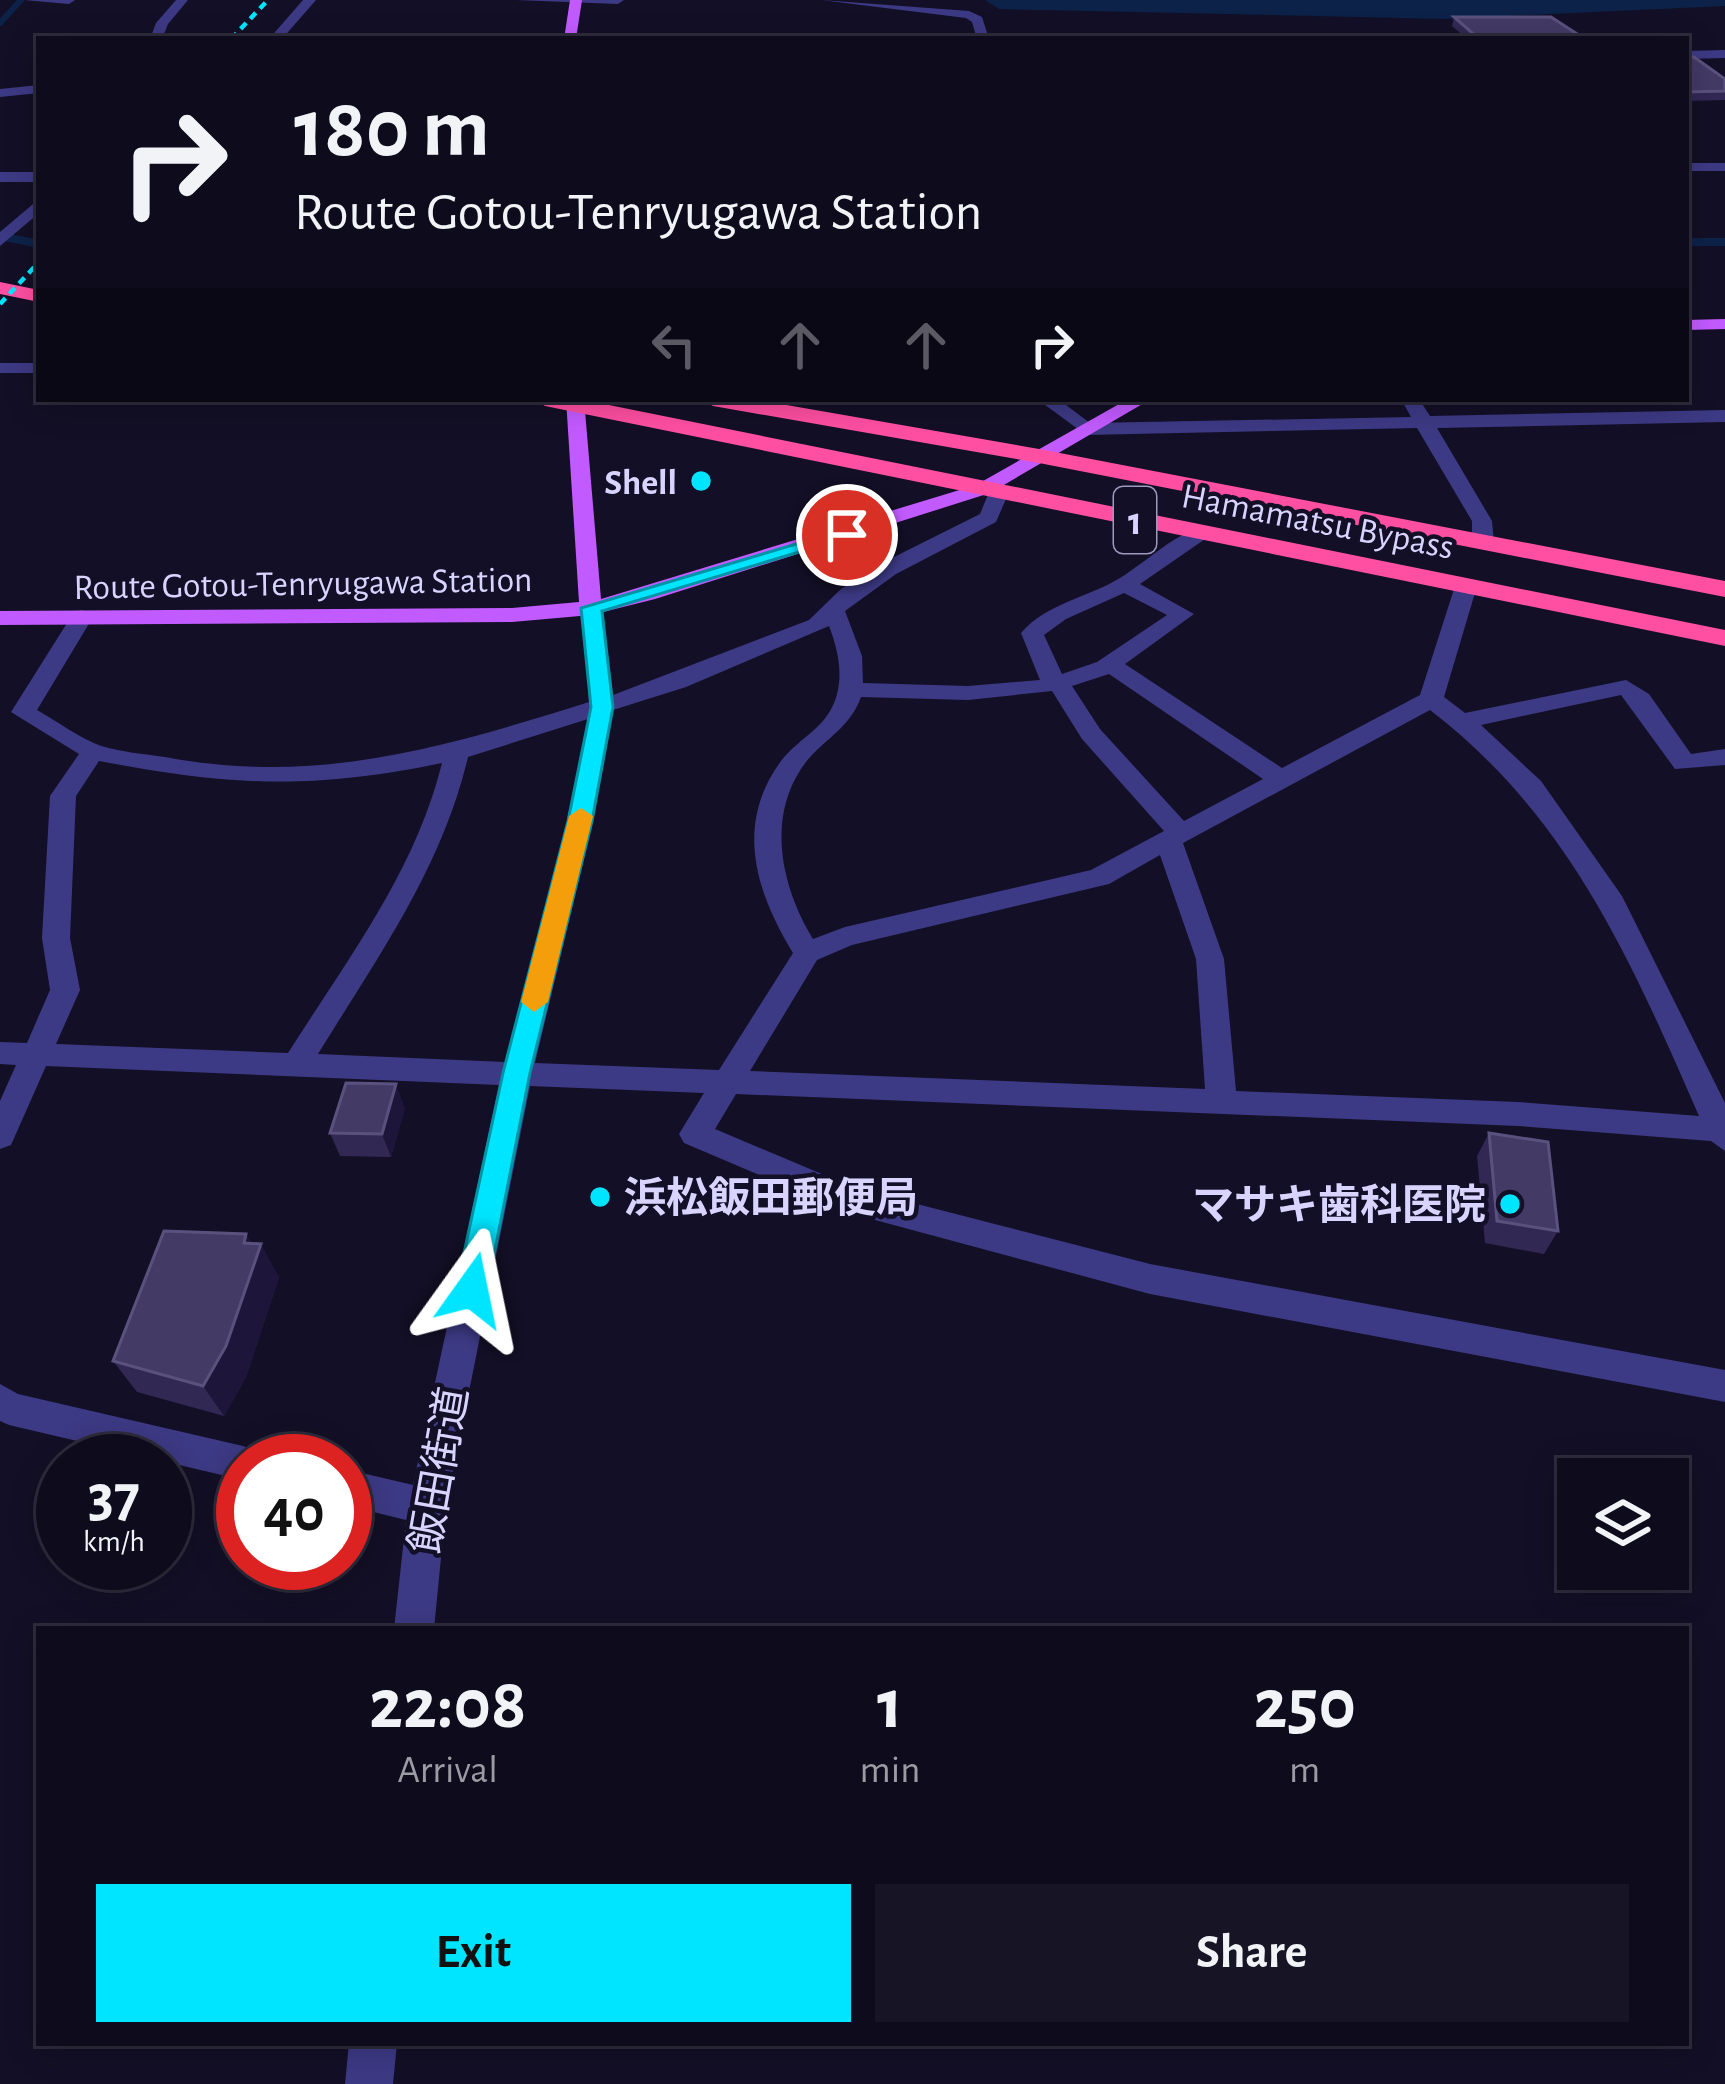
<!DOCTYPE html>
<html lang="en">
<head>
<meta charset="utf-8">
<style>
	:root { --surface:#0e0b1c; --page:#171425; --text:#f1f3f6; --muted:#9b9ba3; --line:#2e2b3b; --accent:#00e5ff }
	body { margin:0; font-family:"Alegreya Sans","Noto Sans JP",sans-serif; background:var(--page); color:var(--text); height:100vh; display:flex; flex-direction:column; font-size:45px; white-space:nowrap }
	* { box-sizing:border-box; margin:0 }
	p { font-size:39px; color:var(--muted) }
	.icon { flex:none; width:66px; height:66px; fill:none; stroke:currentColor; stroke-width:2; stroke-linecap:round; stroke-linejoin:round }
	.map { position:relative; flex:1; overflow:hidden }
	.details { position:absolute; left:36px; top:1626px; width:1653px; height:420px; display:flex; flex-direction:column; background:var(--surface); border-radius:0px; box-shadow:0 6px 30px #0003,0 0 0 3px var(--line) }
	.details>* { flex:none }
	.hud { position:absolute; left:36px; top:36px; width:1653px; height:366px; border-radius:0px; box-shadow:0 6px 30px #0003,0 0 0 3px var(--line); background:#0e0b1c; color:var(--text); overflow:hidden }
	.tools { position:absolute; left:1557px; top:1458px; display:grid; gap:24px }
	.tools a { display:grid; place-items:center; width:132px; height:132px; border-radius:0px; background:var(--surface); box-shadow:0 6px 30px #0003,0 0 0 3px var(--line); font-size:60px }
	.speed { position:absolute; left:36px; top:1434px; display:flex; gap:24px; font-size:60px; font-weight:700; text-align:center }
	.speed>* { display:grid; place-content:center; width:156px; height:156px; border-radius:50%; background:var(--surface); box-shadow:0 6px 30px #0003,0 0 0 3px var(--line); line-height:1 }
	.speed small { font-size:30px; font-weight:400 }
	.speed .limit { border:18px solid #d22; background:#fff; color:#111 }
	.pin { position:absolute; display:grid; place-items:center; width:102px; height:102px; color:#fff; margin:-51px; border:6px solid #fff; border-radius:50%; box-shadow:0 3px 12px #0007 }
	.me { position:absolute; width:132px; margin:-66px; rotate:12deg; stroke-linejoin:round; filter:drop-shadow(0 0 9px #0008) }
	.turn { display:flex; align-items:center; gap:42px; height:252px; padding:0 60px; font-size:54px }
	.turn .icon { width:156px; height:156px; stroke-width:2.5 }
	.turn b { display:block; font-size:84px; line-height:102px }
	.lanes { display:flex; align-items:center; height:114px; padding:0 60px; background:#0003; justify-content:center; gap:60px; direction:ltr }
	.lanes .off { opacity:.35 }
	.eta { display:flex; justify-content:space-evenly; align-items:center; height:204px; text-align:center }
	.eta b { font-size:72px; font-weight:700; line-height:84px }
	.action { display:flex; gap:24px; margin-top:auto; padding:24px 60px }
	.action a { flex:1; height:138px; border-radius:0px; background:var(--accent); color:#111; font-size:48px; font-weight:700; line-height:138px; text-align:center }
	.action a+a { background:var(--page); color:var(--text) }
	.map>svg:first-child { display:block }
</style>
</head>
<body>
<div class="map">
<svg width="1725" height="2084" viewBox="0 0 1725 2084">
	<rect width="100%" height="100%" fill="#130f26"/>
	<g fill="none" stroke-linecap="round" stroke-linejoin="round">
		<path stroke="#0c2248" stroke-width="6" d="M0 23 21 0"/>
		<path stroke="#0c2248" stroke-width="8" d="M0 236 39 244
			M1686 242H1725"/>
		<path fill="#0c2248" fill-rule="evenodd" d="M985 0H1725V6L1445 19 999 9Z"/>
		<path fill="#3d3a85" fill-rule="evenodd" d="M24 0H75L69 4Z
			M176 0H188L168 24 162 39H150L156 23Z
			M303 0H316L282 39H269Z
			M516 0H624L618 4Z
			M821 0 969 11 982 17 989 39H977L972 22 966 18Z
			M1725 50V58L1686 59V51Z
			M39 85V93L0 97V89Z
			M1686 163H1725V171H1686Z
			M0 172H39V182H0Z
			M39 199V213L0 246V232Z
			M0 363H39V373H0Z
			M1037 399H1058L1090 423 1411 417 1401 399H1419L1430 416 1725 410V422L1437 428 1492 521 1494 542 1483 548 1472 542V521L1417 428 1086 435Z
			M999 486 1009 492 996 522 896 574 845 611 862 656 863 683 968 686 1040 680 1021 633C1047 603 1087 598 1120 578 1146 562 1172 536 1201 527L1208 529V537L1140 584 1194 614 1125 664 1282 768 1420 695 1455 586 1466 579 1477 586 1444 697 1465 713 1626 680 1649 694 1691 754 1725 749V765L1675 769 1621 695 1481 725 1541 781 1622 896 1725 1103V1151L1711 1141 1518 1126 736 1094 715 1129 855 1188 1150 1264 1725 1370V1402L1150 1294 849 1213 684 1143 679 1134 704 1093 530 1086 446 1507 434 1629H394L406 1520 345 1505V1469L413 1485 499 1085 46 1066 11 1145 0 1149V1101L16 1065 0 1064V1042L27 1043 50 990 42 938 50 796 79 754 11 712 74 612 82 610 93 617 37 710C57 721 79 738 101 746 121 752 144 754 165 757 317 786 446 747 589 702L583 603H599L602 608 613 695 809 620 841 589 880 564 980 514 989 492ZM1124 593 1167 615 1097 662 1062 674 1044 635 1066 619ZM829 626C843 662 847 701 815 729 804 739 791 748 781 761 734 825 756 892 793 953L719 1070 535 1063 593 821 613 710 686 687ZM1109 674 1263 779 1184 821 1100 729 1072 686ZM1052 691 1082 739 1164 831 1091 870 845 927 813 939C783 890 766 822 801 769 819 741 849 731 861 697L968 700ZM1430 710C1569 817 1630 958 1699 1116L1518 1102 1236 1091 1224 959 1183 843ZM588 719 567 821 505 1062 318 1054C377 958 442 868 468 757ZM99 761C229 786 312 790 442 763 415 872 347 960 288 1053L56 1044 80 990 70 938 76 796ZM1160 855 1196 959 1205 1089 750 1071 817 960 852 945 1109 884Z
			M0 1384 18 1394 243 1446 256 1451 261 1461H243V1480L9 1425 0 1421Z
			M349 2043H397L393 2084H345Z"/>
		<path fill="#c25bff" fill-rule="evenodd" d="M570 0H582L576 39H564Z
			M1725 319V329L1686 330V320Z
			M566 399H584L601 599 976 485 1128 399H1151L990 493 655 599 591 615 512 622 0 625V611L512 608 579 602Z"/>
		<path fill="#ff4fa3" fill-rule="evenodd" d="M0 282 39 290V302L0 294Z
			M534 399H579L1725 630V646L545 406Z
			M702 399H752L1039 449 1725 581V597L1039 463 713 406Z"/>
		<path stroke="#00e5ff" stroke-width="4.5" stroke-dasharray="8 6" stroke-linecap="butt" d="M231 39 268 0
			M0 304 39 262"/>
	</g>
	<path fill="#312854" d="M1454 17 1585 39H1467L1452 26Z
		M1686 57 1725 79V100L1686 101Z
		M405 1108 391 1157 340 1156 330 1133Z
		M1489 1133 1558 1231 1544 1254 1485 1243 1477 1156Z
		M246 1234 251 1243 279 1277 246 1377 224 1416 137 1392 113 1361Z"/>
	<path fill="#1d163a" d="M396 1084 405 1108 391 1157 382 1134Z
		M246 1234 257 1254 261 1244 279 1277 246 1377 224 1416 203 1386Z"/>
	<path fill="#433a66" stroke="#5a527e" stroke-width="3" d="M1454 17H1551L1585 39H1479Z
		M1686 57H1694L1725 79V91L1686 92Z
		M346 1083 396 1084 382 1134 330 1133Z
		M1489 1133 1548 1142 1558 1231 1497 1221Z
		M164 1231 246 1234 244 1243 261 1244 226 1346 203 1386 113 1361Z"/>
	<path fill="#00e5ff" stroke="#0095a6" stroke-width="3" d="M840 531 856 535 602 611 613 707 592 821 530 1073 487 1290 483 1299 472 1303 461 1299 456 1290 503 1073 568 821 591 707 581 608Z"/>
	<path fill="#f59e0b" d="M581 808 593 816 548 1002 534 1012 521 1002 569 816Z"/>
	<g fill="#00e5ff" stroke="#130f26" stroke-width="4.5">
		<circle cx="701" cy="481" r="12"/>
		<circle cx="600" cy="1197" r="12"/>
		<circle cx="1510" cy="1204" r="12"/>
	</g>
	<g text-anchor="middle" stroke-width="9" stroke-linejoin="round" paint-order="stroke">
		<g font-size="36" font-weight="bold" fill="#d9d4ff" stroke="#130f26" text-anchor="end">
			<text x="677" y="494">Shell</text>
		</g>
		<g font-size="36" fill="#d9d4ff" stroke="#130f26">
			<text transform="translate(1318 520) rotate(11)" y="13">Hamamatsu Bypass</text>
			<text transform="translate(303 582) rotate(-1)" y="13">Route Gotou-Tenryugawa Station</text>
		</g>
		<rect fill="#130f26" stroke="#9e99be" stroke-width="3" x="1114" y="487" width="42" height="66" rx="9"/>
		<g font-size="39" font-weight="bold" fill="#d9d4ff">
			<text x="1135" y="534">1</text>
		</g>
		<g font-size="42" font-weight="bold" fill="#d9d4ff" stroke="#130f26" text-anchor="start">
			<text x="624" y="1212">浜松飯田郵便局</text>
			<text x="1486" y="1219" text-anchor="end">マサキ歯科医院</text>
		</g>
		<g font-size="42" fill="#d9d4ff" stroke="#130f26">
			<text transform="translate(438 1470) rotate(-80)" y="15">飯田街道</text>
		</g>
	</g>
</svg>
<div class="tools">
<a><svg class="icon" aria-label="layers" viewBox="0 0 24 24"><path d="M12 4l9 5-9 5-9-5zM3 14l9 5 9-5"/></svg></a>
</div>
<div class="speed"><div>37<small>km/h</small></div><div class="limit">40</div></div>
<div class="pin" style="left:847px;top:535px;background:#d93025"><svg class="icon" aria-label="arrive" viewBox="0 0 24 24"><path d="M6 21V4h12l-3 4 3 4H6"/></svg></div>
<svg class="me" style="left:472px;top:1290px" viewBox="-20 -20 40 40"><path d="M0-17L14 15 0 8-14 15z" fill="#00e5ff" stroke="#fff" stroke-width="4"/></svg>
<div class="hud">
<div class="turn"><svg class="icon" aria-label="right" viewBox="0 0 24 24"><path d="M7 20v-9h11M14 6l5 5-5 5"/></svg><div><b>180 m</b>Route Gotou-Tenryugawa Station</div></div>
<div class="lanes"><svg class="icon off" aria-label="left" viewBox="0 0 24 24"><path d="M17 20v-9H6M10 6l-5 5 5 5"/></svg><svg class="icon off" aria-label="ahead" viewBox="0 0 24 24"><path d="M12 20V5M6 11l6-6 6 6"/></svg><svg class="icon off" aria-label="ahead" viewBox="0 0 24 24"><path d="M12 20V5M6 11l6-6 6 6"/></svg><svg class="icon" aria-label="right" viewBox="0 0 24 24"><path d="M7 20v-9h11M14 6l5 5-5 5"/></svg></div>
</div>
<section class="details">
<div class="eta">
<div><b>22:08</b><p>Arrival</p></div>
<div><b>1</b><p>min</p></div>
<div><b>250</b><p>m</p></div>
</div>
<div class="action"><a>Exit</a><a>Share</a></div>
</section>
</div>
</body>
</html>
